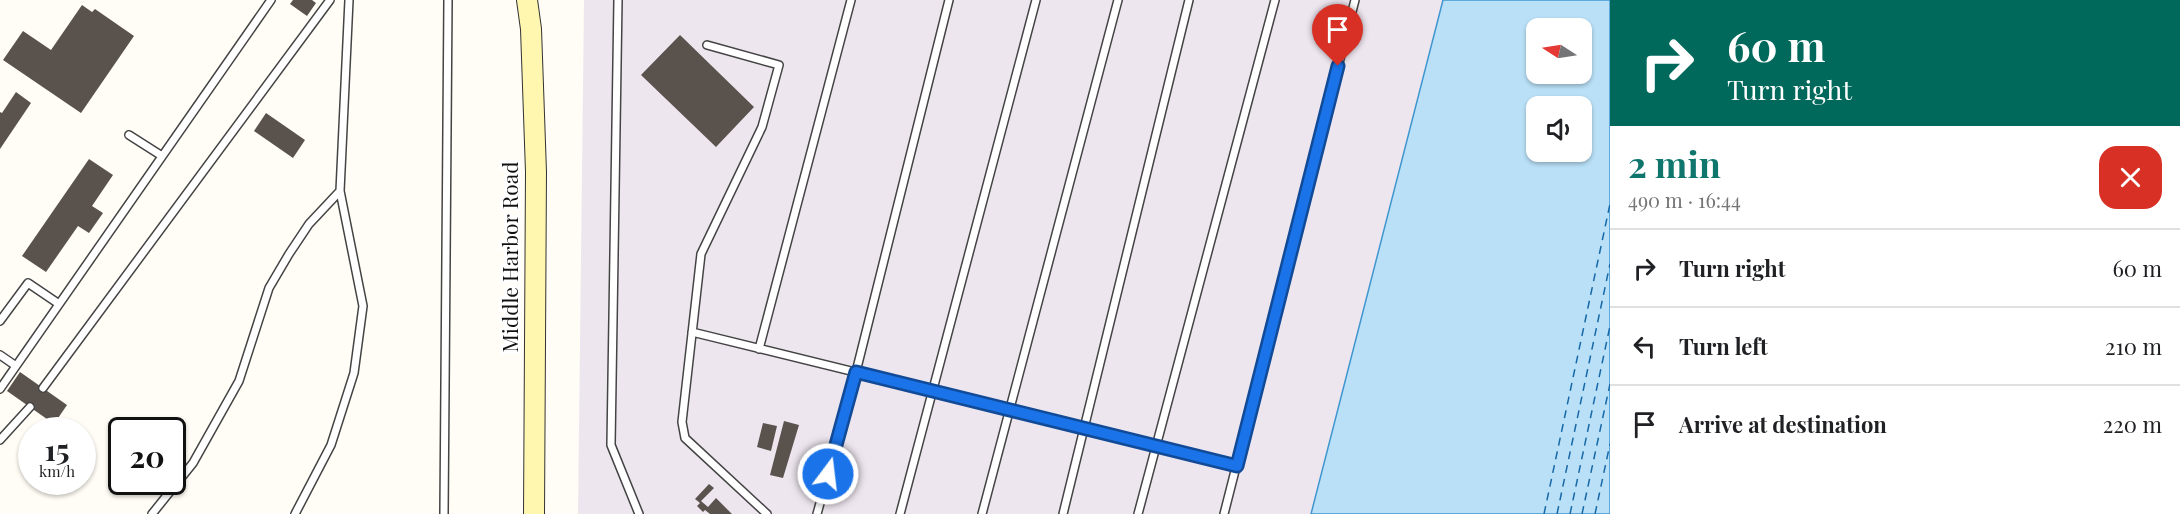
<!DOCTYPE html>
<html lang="en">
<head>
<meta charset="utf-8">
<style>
	:root { --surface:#fff; --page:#f2f2f2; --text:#202124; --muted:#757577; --line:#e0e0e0; --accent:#0f766e }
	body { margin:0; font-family:"Playfair Display",serif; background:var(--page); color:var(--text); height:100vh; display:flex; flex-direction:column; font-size:22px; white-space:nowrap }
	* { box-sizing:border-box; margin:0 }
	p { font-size:20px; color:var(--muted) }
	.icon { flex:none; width:33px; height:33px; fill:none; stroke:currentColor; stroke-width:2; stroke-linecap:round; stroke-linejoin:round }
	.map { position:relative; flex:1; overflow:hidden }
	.drawer { display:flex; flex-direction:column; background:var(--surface); width:570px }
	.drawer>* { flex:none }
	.guide { background:#00695c; color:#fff; overflow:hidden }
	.needle { width:39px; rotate:282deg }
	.controls { position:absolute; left:1526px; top:18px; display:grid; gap:12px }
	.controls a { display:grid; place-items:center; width:66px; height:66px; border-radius:12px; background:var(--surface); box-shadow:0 2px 4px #0004; font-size:30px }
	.speed { position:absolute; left:18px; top:417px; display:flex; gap:12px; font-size:30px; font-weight:700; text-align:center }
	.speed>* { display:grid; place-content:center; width:78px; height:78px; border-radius:50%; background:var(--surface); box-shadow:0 2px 4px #0004; line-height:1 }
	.speed small { font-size:15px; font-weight:400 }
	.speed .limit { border:3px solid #111; border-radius:9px; background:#fff; color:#111 }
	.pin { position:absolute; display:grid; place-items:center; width:51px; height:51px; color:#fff; margin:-62px -26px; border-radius:50% 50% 50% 0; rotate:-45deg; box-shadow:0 0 6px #0007 }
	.pin .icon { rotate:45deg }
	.me { position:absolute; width:66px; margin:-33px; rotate:15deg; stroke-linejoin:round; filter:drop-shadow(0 0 4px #0008) }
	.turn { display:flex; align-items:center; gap:21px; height:126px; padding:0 18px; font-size:27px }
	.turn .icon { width:78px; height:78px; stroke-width:2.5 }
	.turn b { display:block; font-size:42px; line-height:51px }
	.round { display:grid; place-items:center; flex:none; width:63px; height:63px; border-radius:18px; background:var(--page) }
	.overview { display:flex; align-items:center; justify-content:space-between; height:102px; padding:0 18px }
	h1 { font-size:36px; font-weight:700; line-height:45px; color:var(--accent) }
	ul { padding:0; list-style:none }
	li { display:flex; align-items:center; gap:18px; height:78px; padding:0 18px; border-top:2px solid var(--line) }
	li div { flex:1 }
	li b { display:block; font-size:22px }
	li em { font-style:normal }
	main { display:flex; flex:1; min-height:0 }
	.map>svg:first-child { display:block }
</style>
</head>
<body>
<main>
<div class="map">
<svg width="1610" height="514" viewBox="0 0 1610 514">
	<rect width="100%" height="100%" fill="#fffdf5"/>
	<path fill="#eee6ef" d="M584 0H1443L1311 514H578Z"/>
	<path fill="#b9e0f7" stroke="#3f96cf" stroke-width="1.5" fill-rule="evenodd" d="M1443 0H1610V514H1311ZM1536 28H1581V74H1536ZM1536 106H1581V152H1536Z"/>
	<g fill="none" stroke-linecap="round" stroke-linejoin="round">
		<path stroke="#1768a6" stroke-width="1.5" stroke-dasharray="8 6" stroke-linecap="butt" d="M1544 514 1610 204
			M1557 514 1610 264
			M1570 514 1610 326
			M1582 514 1610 384
			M1595 514 1610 444"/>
	</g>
	<path fill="#5a524d" d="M293 0H312L316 3 307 16 290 4Z
		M82 5 92 12 95 9 134 36 81 113 3 60 23 31 51 50Z
		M680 35 754 107 716 147 641 75Z
		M16 92 31 103 0 149V112L2 113Z
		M266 113 305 140 293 158 254 131Z
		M89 159 113 175 92 206 103 213 89 233 78 226 46 272 22 256Z
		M20 372 67 405 54 424 7 391Z
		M784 421 799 425 783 478 770 475Z
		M763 423 777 426 771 451 757 447Z
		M709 484 714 488 701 501 708 507 716 498 732 514H710L705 510 703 512 697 506 700 503 695 499Z"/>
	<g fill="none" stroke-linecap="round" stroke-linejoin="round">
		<g stroke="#444" stroke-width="10">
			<path id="lane" d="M618 0 611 445 639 514
				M707 45 779 65 762 127 701 254 682 422 685 438 767 514
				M129 135 162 156
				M0 321 28 283 59 304
				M692 332 1237 466
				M759 349 851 0
				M0 355 16 366
				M43 388 330 0
				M0 389 271 0
				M0 440 30 407
				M152 514 193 463 239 381 269 288 289 254 309 224 340 191
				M295 514 331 445 354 373 363 306 340 191 349 0
				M444 514 448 0
				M817 514 856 372 949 0
				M900 514 1036 0
				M982 514 1118 0
				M1063 514 1189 0
				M1138 514 1275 0
				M1224 514 1355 0"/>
		</g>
		<g stroke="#333" stroke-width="22">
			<path id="secondary" d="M527 0 531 29 536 172 534 514"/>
		</g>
		<use href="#lane" stroke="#fff" stroke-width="7"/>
		<use href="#secondary" stroke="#fff6b0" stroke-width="20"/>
	</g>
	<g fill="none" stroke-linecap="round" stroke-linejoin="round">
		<g stroke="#114b97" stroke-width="15">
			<path id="route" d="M828 474 856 372 1237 466 1338 66"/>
		</g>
		<use href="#route" stroke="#1a73e8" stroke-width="10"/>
	</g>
	<g text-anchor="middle" stroke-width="6" stroke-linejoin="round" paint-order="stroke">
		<g font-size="21" fill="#111" stroke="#fff">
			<text transform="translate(511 257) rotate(-90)" y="7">Middle Harbor Road</text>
		</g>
	</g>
</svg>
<div class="controls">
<a><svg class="needle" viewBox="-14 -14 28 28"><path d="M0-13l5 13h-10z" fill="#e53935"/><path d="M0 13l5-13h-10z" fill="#757577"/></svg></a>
<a><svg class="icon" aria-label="sound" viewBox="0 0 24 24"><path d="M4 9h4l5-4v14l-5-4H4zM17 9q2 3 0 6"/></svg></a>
</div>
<div class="speed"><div>15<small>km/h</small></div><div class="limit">20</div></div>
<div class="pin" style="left:1338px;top:66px;background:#d93025"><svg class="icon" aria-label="arrive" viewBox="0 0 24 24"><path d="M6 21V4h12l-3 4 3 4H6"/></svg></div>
<svg class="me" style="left:828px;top:474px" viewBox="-20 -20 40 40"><circle r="17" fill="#1a73e8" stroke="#fff" stroke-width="3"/><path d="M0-11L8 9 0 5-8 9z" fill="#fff"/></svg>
</div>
<section class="drawer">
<div class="guide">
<div class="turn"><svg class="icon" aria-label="right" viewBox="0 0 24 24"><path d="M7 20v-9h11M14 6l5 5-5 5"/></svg><div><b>60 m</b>Turn right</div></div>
</div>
<div class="overview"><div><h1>2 min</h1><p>490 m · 16:44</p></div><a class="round" style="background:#d93025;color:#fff"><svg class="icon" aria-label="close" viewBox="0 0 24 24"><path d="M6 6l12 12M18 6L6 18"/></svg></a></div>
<ul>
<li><svg class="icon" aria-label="right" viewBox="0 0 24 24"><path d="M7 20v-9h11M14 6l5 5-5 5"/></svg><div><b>Turn right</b></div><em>60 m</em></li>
<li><svg class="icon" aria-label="left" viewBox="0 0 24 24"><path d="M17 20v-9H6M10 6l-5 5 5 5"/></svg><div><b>Turn left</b></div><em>210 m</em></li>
<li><svg class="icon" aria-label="arrive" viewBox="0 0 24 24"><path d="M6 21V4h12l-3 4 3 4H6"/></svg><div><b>Arrive at destination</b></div><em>220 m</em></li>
</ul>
</section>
</main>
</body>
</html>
